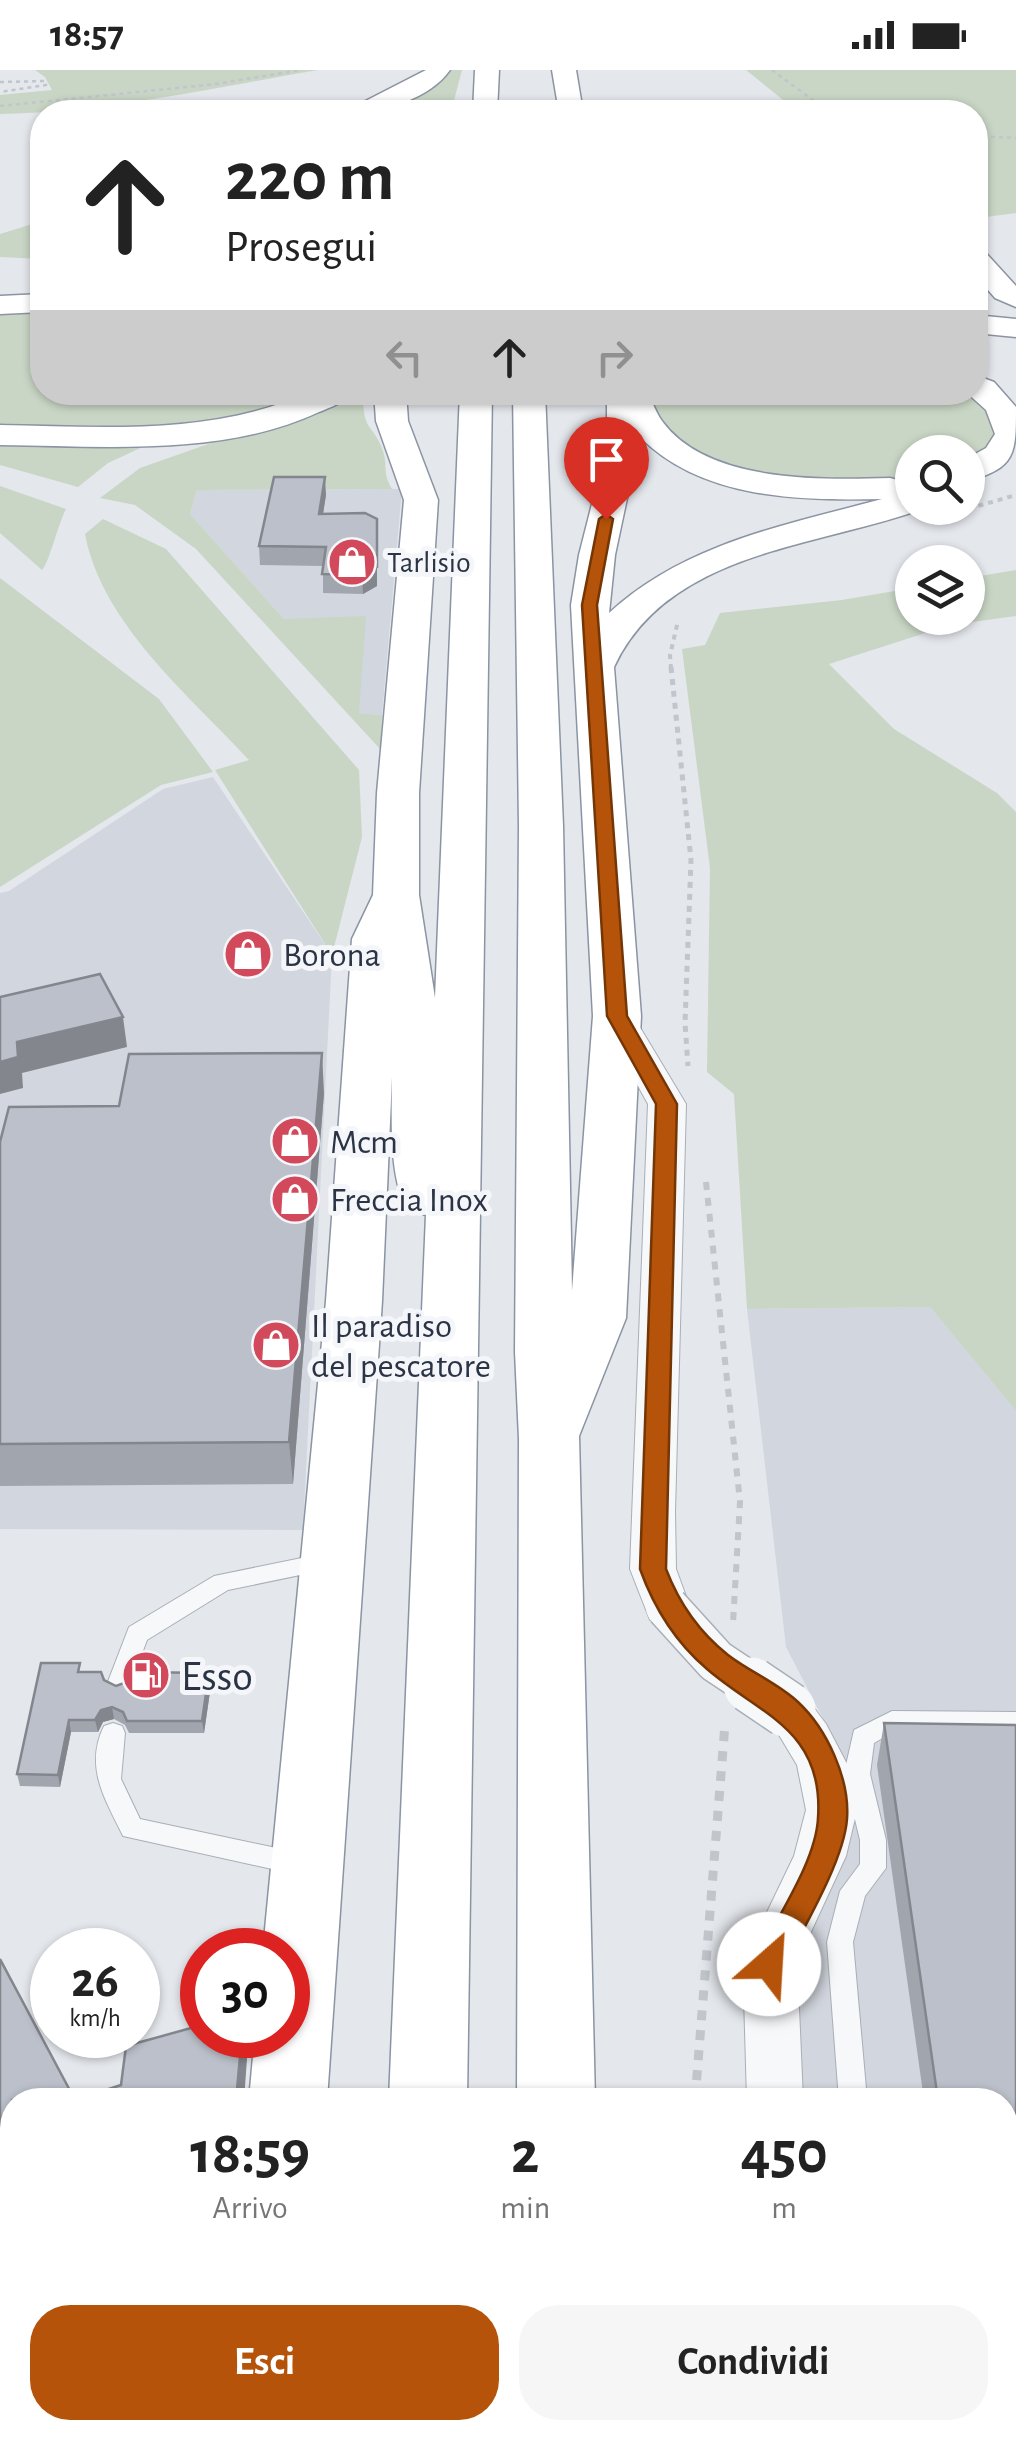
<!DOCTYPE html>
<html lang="it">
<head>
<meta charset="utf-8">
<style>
	:root { --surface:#fff; --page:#f6f6f6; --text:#222; --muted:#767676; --accent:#b45309 }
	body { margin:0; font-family:"Alegreya Sans",sans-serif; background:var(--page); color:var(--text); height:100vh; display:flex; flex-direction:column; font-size:38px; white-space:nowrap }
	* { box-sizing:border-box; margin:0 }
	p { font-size:32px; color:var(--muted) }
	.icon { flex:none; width:55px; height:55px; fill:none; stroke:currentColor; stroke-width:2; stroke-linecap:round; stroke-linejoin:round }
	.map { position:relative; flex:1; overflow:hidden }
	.side { position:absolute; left:0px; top:2018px; width:1018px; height:352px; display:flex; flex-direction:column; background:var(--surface); border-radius:40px 40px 0 0; box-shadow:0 2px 8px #0004 }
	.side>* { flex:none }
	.top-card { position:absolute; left:30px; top:30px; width:958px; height:305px; border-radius:40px; box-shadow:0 2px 8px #0004; background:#fff; color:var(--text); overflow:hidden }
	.controls { position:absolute; left:895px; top:365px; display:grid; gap:20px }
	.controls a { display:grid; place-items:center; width:90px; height:90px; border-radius:50%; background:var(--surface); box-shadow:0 2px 8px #0004; font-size:50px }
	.speed { position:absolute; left:30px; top:1858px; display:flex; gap:20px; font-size:50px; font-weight:700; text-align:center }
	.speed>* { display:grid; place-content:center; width:130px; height:130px; border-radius:50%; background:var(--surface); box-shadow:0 2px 8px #0004; line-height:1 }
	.speed small { font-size:25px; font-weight:400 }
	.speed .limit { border:15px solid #d22; background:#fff; color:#111 }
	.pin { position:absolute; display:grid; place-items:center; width:85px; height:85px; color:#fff; margin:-102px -42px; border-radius:50% 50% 50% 0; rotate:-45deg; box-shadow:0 0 10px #0007 }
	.pin .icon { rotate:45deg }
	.me { position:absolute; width:110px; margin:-55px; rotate:26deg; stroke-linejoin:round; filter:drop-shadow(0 0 8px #0008) }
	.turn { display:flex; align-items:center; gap:35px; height:210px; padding:0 30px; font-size:45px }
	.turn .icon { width:130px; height:130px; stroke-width:2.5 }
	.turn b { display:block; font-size:70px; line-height:85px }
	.lanes { display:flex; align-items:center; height:95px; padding:0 30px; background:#0003; justify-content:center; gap:50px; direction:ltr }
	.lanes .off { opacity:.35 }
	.eta { display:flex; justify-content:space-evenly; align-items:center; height:170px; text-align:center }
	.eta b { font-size:60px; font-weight:700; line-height:70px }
	.action { display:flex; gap:20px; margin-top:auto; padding:20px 30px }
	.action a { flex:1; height:115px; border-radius:40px; background:var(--accent); color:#fff; font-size:40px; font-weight:700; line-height:115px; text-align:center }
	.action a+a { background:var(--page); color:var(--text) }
	.status { display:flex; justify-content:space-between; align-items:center; height:70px; padding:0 50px; background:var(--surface); direction:ltr }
	.status svg { height:28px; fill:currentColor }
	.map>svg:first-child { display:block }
</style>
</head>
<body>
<div class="status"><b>18:57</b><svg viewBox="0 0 49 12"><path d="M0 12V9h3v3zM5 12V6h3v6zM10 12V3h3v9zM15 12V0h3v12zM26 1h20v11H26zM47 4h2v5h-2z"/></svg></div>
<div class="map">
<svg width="1016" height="2368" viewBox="0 0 1016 2368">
	<rect width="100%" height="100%" fill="#e4e7ec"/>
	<path fill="#d2d6de" d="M402 419 382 645 359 643 284 549 190 444 197 420Z
		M213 707 332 885 303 1460 0 1459V823L9 821 163 719Z
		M930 1237 1016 1341V2368H838L836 2358H1005V2030H800L786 1908 846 1785 832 1666 786 1577 747 1239Z
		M12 2049V2358H220V2368H0V2053Z"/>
	<path fill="#c9d6c5" d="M35 0H318C212 18 107 42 0 44V25L52 20 45 7Z
		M445 0H462L451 42H367L403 29Z
		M746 0H1016V143L986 147 975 140V42H798Z
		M42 151V189L0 187V164Z
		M42 238V322L319 323C216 362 109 359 0 361V240Z
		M975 322 997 361 989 377 968 391V382H912V409L881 413 743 403 668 370 643 323Z
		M353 323H363C363 364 372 351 383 381 388 397 382 402 392 419L197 420 190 444 284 549 366 546 359 643 382 645 381 680 196 479 135 435 100 428 140 398Z
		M149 374 108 393 78 417 0 395V376Z
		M0 416 66 439C58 454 49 493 42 500L0 463Z
		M103 449 166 479 359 700 362 767 332 885 215 700 249 690C189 625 102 554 85 464Z
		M1016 500V546L950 555 829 594 894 659 997 723 1016 742V1341L930 1237 747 1239 734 1024 707 1002 710 798 682 579 705 575 720 543 842 530 912 518V548H968V508Z
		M0 508 159 629 213 702 161 715 0 817Z"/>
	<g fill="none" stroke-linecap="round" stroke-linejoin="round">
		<g stroke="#a9aeb7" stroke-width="2">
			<path id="lane" d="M326 1483 334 1486 338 1492 334 1498 228 1520 147 1570 128 1621 119 1624 110 1621 107 1614 129 1557 214 1506Z
				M892 1641 1016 1642V1662L895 1661 874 1673 870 1704 886 1770V1798L865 1826 853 1872 867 2030H839L827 1872 840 1821 860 1794V1770L844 1704 854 1660Z
				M113 1653 122 1656 125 1663 121 1709 140 1749 295 1782 304 1785 308 1793 304 1801 295 1804 123 1766C105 1729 84 1697 104 1656Z
				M871 2358H903L904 2368H872Z"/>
		</g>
		<g stroke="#a9aeb7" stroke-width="2">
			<path id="street" d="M617 935 629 939 686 1034 675 1442 676 1499 690 1537 684 1550 667 1555 650 1550 630 1499 648 1034 599 946 605 939Z
				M788 1620 805 1626 826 1654 847 1694 857 1740 846 1786 797 1892 803 2030H747L743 1892 794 1786 806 1740 797 1695 764 1640 771 1626Z
				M773 2358H836L839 2368H775Z"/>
		</g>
		<g stroke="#8b94a3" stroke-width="3">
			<path id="highway" d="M426 0H450C429 30 379 44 344 42Z
				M475 0H499L497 42H473Z
				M552 0H576L583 42H559Z
				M975 180 985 182 1016 216V237L995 228 975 205Z
				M42 224V242L0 244V226Z
				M975 245 1016 249V267L975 263Z
				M975 305 994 312 1016 337C1016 384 1016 398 968 411V388L986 378 995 364 986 340 966 322H975Z
				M309 322H352C344 333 331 337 319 342 223 387 103 376 0 375V355C102 357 214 366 309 322Z
				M374 322H406L408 351 438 430 419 723V825L435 928 460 322H492L467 2030H389L426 1145 408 1140C388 1109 392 1044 392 1007L382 1231 327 2030H249L255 1965H288V1880H263L326 1231 352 869 373 825 377 723 404 430 376 351Z
				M513 322H545L563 756 572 1221 593 946 571 535 579 485 607 375V322H648C652 331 656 343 662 351 707 413 821 410 890 408L902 411 907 418 904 423 912 421V438H925C820 477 668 480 614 597L641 946 626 1248 579 1366 595 2030H517L519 1369 515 1282 519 756ZM640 367C701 429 800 431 882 429 786 455 685 473 609 543L615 485Z
				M218 2358H304L303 2368H217Z
				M329 2358H461V2368H328Z
				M517 2358H603V2368H517Z"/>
		</g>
		<path stroke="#c2c5cb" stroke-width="2.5" stroke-dasharray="4 4" stroke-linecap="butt" d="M772 0 829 42
			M0 12 45 11 46 15 0 22
			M0 36 216 14 300 0
			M975 66 1016 68"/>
		<path stroke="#c2c5cb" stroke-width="4" stroke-dasharray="5 5" stroke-linecap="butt" d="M940 447 1016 425
			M671 599 670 585 678 551"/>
		<path stroke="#c2c5cb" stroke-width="5" stroke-dasharray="6 6" stroke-linecap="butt" d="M671 597 691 790 685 953 688 996"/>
		<path stroke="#c2c5cb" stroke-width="6" stroke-dasharray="8 8" stroke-linecap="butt" d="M706 1112 740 1432 733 1553"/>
		<path stroke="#c2c5cb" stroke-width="9" stroke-dasharray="10 10" stroke-linecap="butt" d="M695 2030 725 1654
			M679 2358V2368"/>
		<use href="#lane" fill="#f7f8fa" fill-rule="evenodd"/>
		<use href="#street" fill="#f7f8fa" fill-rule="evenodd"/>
		<use href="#highway" fill="#fff" fill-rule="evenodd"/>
		<g stroke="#a9aeb7" stroke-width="45" stroke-linecap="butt">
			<path id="street-bridge-far1" d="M667 1537 716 1591 755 1617"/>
		</g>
		<g stroke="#a9aeb7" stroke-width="58" stroke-linecap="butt">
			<path id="street-bridge" d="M751 1615 788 1640"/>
		</g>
		<use href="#street-bridge-far1" stroke="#f7f8fa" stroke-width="42"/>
		<use href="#street-bridge" stroke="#f7f8fa" stroke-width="55"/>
	</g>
	<path fill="#a1a5ae" d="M326 425 323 444 377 449V516L363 524 323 523V496L260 495 259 476Z
		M324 1023 293 1414 0 1416V1072L119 1036Z
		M82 1602 116 1616 209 1603 211 1615 204 1663H129L125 1655 114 1649 103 1652 98 1662H71L60 1717 20 1716 17 1704Z
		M884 1653 1016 1655V2368H970L969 2358H1005V2030H924L877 1695Z"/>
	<path fill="#83868d" d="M325 407 326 425 320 463 319 444Z
		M377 449V516L363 524 362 505Z
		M123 947 127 977 22 1003 23 1018 0 1024V992L17 972Z
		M322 983 324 1023 293 1414 289 1372Z
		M209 1603 211 1615 204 1663 202 1651Z
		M112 1637 114 1649 103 1652 98 1662 95 1650 101 1640Z
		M69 1650 71 1662 60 1717 58 1705Z
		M242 1965H247L248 1975 244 2030H236Z
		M12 2240V2279L0 2291V2252Z"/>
	<path fill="#bbc0ca" stroke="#83868d" stroke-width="2.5" d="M274 407H325L319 444 365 443 377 449V497L362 505 322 504 326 477 259 476Z
		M100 904 123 947 17 972 18 987 0 992V927Z
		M322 983 289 1372 0 1374V1072L9 1037 119 1036 129 984Z
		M41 1593H80L78 1602H101L104 1610 116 1616 127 1612 133 1602 209 1603 202 1651H127L123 1642 112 1637 101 1640 95 1650H69L58 1705 17 1704Z
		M884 1653 1016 1655V2368H987L985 2358H1005V2030H938Z
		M0 1889 75 2030H12V2240L0 2252Z
		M202 1955V1965H242L236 2030H75L121 2015 126 1976Z"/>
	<path fill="#b45309" stroke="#753606" stroke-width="2.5" d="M606 444 613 449 597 535 627 946 677 1034 666 1499C679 1533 699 1562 728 1585 750 1602 778 1613 798 1632 827 1659 850 1709 847 1749 844 1792 800 1864 780 1904L769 1908 758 1904 754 1894C773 1853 816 1793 818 1748 824 1659 760 1645 707 1599 674 1571 654 1538 640 1499L656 1034 607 946 582 535 599 449Z"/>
	<defs>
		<g id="shop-disc" transform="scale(2.5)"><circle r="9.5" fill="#d1495b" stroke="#f4f6f9"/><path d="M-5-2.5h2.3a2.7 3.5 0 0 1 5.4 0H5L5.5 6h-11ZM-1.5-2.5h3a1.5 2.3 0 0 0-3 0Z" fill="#fff"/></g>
		<g id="fuel-disc" transform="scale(2.5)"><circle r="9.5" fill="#d1495b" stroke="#f4f6f9"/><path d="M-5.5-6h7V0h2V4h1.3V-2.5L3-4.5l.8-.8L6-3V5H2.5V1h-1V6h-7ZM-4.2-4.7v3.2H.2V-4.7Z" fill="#fff"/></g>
	</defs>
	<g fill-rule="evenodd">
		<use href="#shop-disc" x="352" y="492"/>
		<use href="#shop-disc" x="248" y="884"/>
		<use href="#shop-disc" x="295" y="1071"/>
		<use href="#shop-disc" x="295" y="1129"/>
		<use href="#shop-disc" x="276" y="1275"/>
		<use href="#fuel-disc" x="146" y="1605"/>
	</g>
	<g text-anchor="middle" stroke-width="10" stroke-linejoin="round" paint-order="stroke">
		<g font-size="30" fill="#2b3445" stroke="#f4f6f9" text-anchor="start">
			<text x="387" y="502">Tarlisio</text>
		</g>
		<g font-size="35" fill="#2b3445" stroke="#f4f6f9" text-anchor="start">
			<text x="283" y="896">Borona</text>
			<text x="330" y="1083">Mcm</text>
			<text x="330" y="1141">Freccia Inox</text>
			<text x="311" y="1267">Il paradiso<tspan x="311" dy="40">del pescatore</tspan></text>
		</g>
		<g font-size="42" fill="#2b3445" stroke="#f4f6f9" text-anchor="start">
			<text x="181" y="1620">Esso</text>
		</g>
	</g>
</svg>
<div class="controls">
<a><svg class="icon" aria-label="search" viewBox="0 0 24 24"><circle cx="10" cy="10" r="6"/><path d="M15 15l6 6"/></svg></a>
<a><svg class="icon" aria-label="layers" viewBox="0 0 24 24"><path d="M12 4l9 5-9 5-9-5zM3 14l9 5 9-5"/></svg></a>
</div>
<div class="speed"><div>26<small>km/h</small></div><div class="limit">30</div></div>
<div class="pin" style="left:606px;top:449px;background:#d93025"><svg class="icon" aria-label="arrive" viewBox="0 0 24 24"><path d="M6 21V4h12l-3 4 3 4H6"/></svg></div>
<svg class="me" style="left:769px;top:1894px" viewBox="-20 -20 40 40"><circle r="19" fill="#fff"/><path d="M0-13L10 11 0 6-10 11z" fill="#b45309"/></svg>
<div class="top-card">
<div class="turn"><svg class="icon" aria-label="ahead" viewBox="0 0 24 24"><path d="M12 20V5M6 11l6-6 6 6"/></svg><div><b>220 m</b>Prosegui</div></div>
<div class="lanes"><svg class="icon off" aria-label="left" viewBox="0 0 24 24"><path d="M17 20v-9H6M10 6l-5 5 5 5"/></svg><svg class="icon" aria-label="ahead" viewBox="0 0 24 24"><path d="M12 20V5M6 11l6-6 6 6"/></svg><svg class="icon off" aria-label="right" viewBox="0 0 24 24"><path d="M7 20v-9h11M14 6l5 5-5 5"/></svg></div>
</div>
<section class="side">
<div class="eta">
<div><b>18:59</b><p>Arrivo</p></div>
<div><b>2</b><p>min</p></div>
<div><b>450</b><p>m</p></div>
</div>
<div class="action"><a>Esci</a><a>Condividi</a></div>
</section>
</div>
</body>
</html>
